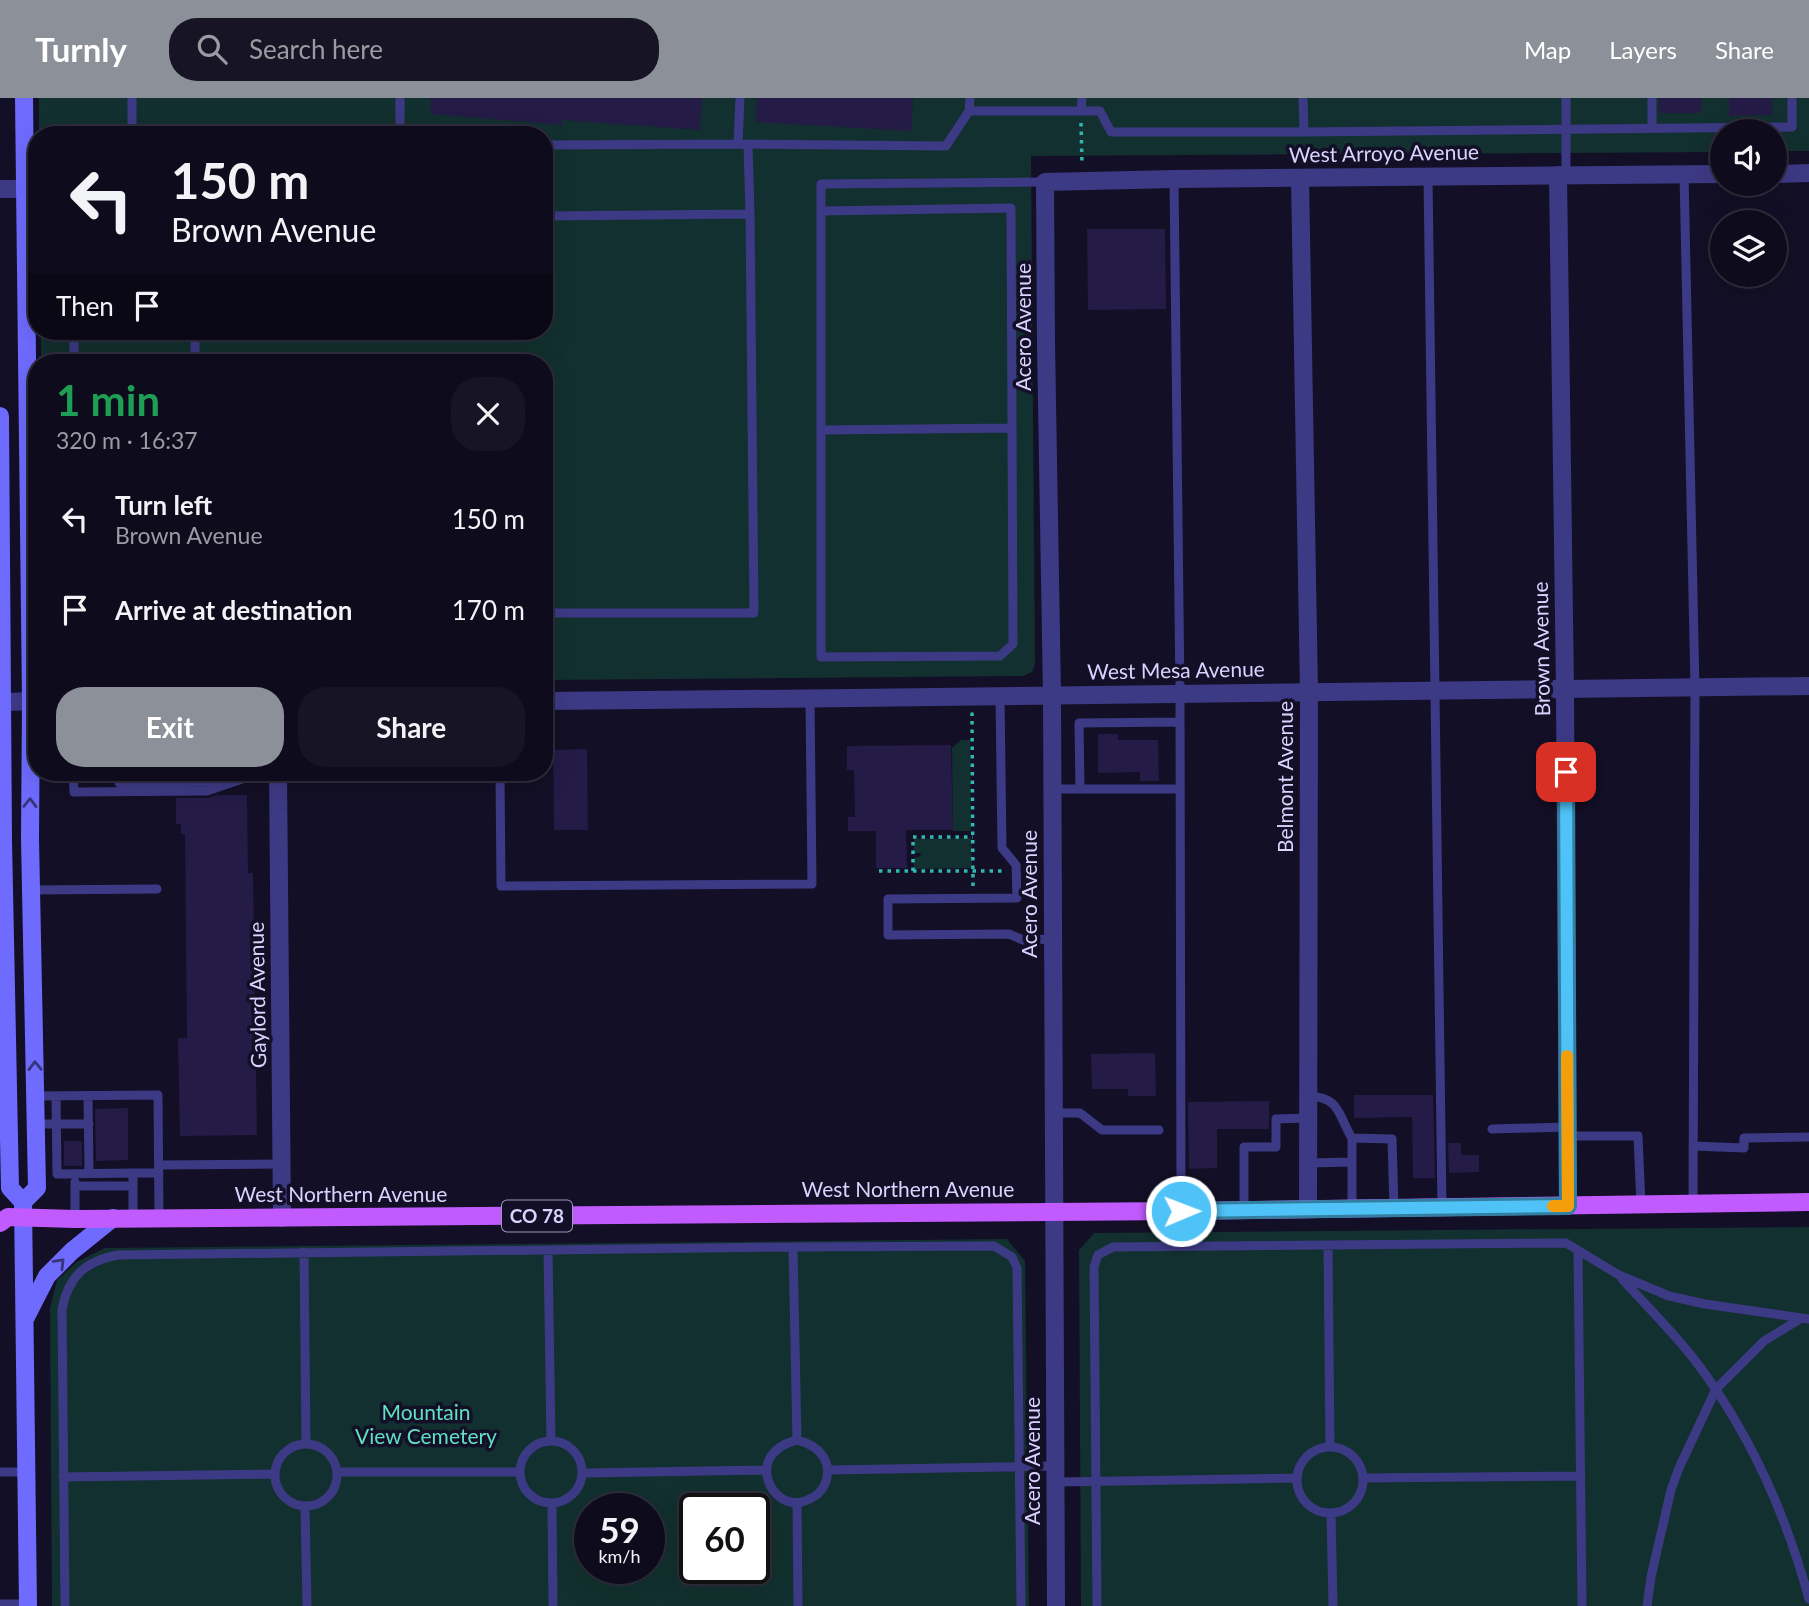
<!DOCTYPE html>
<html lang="en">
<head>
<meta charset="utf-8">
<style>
	:root { --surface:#0e0b1c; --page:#171425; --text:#f1f3f6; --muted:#9b9ba3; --line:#2e2b3b; --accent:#8c9099 }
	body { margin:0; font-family:Lato,sans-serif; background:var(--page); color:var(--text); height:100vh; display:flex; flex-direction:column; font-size:26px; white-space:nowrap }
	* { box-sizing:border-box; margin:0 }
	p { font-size:23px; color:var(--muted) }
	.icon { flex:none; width:38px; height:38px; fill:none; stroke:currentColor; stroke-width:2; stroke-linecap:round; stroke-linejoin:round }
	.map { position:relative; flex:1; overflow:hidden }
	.details { position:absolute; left:28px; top:256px; width:525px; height:427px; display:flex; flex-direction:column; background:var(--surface); border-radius:28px; box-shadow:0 7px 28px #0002,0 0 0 2px var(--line) }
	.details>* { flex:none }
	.hud { position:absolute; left:28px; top:28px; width:525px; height:214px; border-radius:28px; box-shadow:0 7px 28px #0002,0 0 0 2px var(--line); background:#0e0b1c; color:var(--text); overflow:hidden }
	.fabs { position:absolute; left:1710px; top:21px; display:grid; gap:14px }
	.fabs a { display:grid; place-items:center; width:77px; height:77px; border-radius:50%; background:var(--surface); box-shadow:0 7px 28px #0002,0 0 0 2px var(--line); font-size:35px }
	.speed { position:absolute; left:574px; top:1395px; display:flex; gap:14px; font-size:35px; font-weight:700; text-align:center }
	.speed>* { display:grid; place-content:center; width:91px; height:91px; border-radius:50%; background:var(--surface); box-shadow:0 7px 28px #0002,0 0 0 2px var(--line); line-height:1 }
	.speed small { font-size:18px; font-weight:400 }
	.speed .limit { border:4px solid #111; border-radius:10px; background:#fff; color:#111 }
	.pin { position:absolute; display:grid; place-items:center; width:60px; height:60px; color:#fff; margin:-30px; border-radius:14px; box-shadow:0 4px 10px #0006 }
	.me { position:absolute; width:77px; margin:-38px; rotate:89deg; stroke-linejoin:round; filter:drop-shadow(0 0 5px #0008) }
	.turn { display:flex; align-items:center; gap:24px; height:147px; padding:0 28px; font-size:32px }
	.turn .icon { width:91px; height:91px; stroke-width:2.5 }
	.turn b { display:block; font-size:49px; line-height:60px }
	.then { display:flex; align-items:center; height:66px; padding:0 28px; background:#0003; gap:14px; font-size:26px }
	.round { display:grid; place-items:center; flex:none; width:74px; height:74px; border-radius:28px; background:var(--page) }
	.summary { display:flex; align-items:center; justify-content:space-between; height:119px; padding:0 28px }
	h1 { font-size:42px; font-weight:700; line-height:52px; color:#1e9e55 }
	.button { display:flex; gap:14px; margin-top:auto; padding:14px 28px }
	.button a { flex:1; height:80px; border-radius:28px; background:var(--accent); color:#fff; font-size:28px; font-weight:700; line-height:80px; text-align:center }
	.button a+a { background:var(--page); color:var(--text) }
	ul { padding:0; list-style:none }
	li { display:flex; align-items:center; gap:21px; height:91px; padding:0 28px }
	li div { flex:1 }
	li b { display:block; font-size:26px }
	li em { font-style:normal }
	header { display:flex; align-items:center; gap:42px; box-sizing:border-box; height:98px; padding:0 35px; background:var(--accent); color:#fff }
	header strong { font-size:33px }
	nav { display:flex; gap:38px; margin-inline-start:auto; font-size:24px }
	.search { width:490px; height:63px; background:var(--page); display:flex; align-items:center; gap:18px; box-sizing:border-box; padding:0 24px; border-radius:28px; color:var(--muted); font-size:26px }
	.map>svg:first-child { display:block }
</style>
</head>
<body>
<header>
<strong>Turnly</strong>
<div class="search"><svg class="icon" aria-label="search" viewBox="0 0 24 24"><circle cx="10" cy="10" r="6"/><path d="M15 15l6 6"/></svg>Search here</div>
<nav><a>Map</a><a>Layers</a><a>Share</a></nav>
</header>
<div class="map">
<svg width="1809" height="1508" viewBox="0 0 1809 1508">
	<rect width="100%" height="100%" fill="#130f26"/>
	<path fill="#12302f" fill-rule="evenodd" d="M39 0H1809V53H1775L1774 33H1722V54L1031 58 1035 566 1032 574 1023 578 544 582V264H41V233H544V37H39Z
		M961 642H970L971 733H953L952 650Z
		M971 740 972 770 914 771V760L921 758 920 755H914V741Z
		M1809 1129V1508H1081L1079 1152 1094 1135Z
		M1007 1141 1025 1163 1029 1508H52L50 1210 57 1182 77 1164 105 1150ZM590 1410H649V1470H590ZM695 1410H754V1470H695Z"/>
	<path fill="#241b47" d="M431 0H702L700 32 562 22V27L430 16Z
		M757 0H913L911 33 756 24Z
		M1659 0H1701V15H1659Z
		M1729 0H1772L1773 17 1729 18Z
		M1087 131H1165L1166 211 1088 212Z
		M1098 636H1118V642H1158L1159 683H1140V674L1098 675Z
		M951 647 953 732H906L907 770H876V733H848V719H855L854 672H847V648Z
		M587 651 588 732H554L553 652Z
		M217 697H247L248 775H253L257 1037 180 1038 178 940H187L185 736H181V726H176V700H207Z
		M1155 955 1156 998H1128V991H1092L1091 956Z
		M1354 997H1433L1435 1080H1413L1412 1019 1354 1020Z
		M1269 1003V1031H1217V1070L1189 1071 1188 1004Z
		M128 1010V1062L96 1063 95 1011Z
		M64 1043H82V1068H64Z
		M1448 1045H1461V1057H1479V1074L1449 1075Z"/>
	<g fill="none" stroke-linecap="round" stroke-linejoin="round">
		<path stroke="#2fb8b0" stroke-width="3.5" stroke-dasharray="3.5 5" stroke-linecap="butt" d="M1081 25 1082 66
			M879 773H1003
			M913 773V739H973
			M973 788 972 616H974"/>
		<path stroke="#3d3a85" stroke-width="9" d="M132 0V37
			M1303 0 1304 34
			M1566 0V77
			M1652 0V30
			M969 13 970 0
			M1081 13 1082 0
			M400 37V0
			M738 46 740 0
			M748 46 750 116
			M544 47 748 46 946 48 969 13H1100L1111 34H1304L1792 29V0
			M1684 76 1695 590 1693 1106
			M1428 79 1442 1110
			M1174 81 1180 596 1181 1113
			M821 113 1011 110 1013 546 1000 558 821 559V86L1045 84
			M544 118 750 116 754 515H544
			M74 233V264
			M195 233V264
			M821 332 1012 330
			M1000 599 1002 750 1016 767 1017 800 888 801V837L1009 836 1023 842 1052 841
			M73 674 74 694 207 693 260 675H278
			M500 674 501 788 812 786 810 601
			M119 677 247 675
			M119 685 206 684 230 680
			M1052 691H1180
			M1080 691 1079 625 1180 624
			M31 792 157 791
			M36 998 158 997 159 1120
			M56 998 57 1076 133 1075V1120
			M88 998 89 1075
			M1308 998C1341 999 1338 1018 1352 1040
			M1054 1015H1080L1102 1032H1159
			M37 1026H89
			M1492 1031 1567 1029
			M1567 1038H1638L1641 1107
			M1693 1048 1744 1050V1040L1809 1039
			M1308 1065 1352 1064
			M159 1067 282 1066
			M133 1075H159
			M75 1084V1121
			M75 1088H133
			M1352 1111V1040L1392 1041 1394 1110
			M1244 1112V1049H1276V1021L1308 1020
			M1328 1147 1330 1349
			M793 1149 797 1342
			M548 1152 551 1343
			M1578 1153 1582 1508
			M304 1154 306 1345
			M1622 1181C1646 1207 1672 1233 1694 1261 1749 1333 1785 1413 1809 1501
			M797 1342C818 1347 834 1363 825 1386 821 1395 814 1400 805 1403 771 1415 743 1355 797 1342Z
			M520 1374a31 31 0 1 1 62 0a31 31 0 1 1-62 0Z
			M275 1377a31 31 0 1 1 62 0a31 31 0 1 1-62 0Z
			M1297 1382a33 33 0 1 1 66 0a33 33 0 1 1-66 0Z
			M828 1372 1056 1368
			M0 1374H27
			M337 1374H520
			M584 1375 766 1372
			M63 1379 274 1376
			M1363 1380 1581 1378
			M1056 1384 1297 1380
			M797 1405 798 1508
			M552 1406 553 1508
			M305 1409 307 1508
			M1331 1415 1333 1508
			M0 1506H28
			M65 1508 62 1212C68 1178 86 1163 118 1157L793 1149 994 1148 1012 1159 1017 1170 1021 1508
			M1097 1508 1094 1169 1098 1157 1113 1149 1566 1145 1619 1177 1669 1198 1705 1206 1809 1221
			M1647 1508 1651 1479 1671 1392 1679 1370 1716 1291 1764 1243 1800 1221"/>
		<path stroke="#3d3a85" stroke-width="18" d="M1558 77 1565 592 1568 1108
			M1300 80 1309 594 1308 1111
			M278 674 282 1120"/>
		<path stroke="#3d3a85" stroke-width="18" d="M1774 76 1809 75
			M0 91H25
			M544 603 852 600 1809 588
			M2 604 37 603
			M1056 1508 1052 597 1046 245 1045 84 1174 81 1722 76"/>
		<path stroke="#6f6bff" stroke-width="18" d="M0 318 3 742 10 1090 23 1104 28 1508
			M23 1104 37 1090 30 741 31 603 24 0
			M26 1219 47 1178 72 1153 113 1120"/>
		<path stroke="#c25bff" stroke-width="18" d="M0 1125 8 1119 75 1121 1181 1113 1809 1104"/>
	</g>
	<defs><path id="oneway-chevron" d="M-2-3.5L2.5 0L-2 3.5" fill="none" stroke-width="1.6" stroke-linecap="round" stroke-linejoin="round" transform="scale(1.75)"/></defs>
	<g stroke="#38347d">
		<use href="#oneway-chevron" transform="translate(30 705) rotate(-89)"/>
		<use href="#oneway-chevron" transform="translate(35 968) rotate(-91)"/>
		<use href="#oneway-chevron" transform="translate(60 1165) rotate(-46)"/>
	</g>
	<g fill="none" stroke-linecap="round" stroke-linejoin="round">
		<g stroke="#337fa1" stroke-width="18">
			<path id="route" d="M1181 1113 1568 1108 1566 674"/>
		</g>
		<use href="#route" stroke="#4fc3f7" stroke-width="12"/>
		<path stroke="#f59e0b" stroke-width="12" d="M1553 1108H1568L1567 958"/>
	</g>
	<g text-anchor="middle" stroke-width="7" stroke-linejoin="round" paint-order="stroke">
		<rect fill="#130f26" stroke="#9e99be" stroke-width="2" x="502" y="1102.5" width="70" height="31" rx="5"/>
		<g font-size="19" font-weight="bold" fill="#d9d4ff">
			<text x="537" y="1125">CO 78</text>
		</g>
		<g font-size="21" fill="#d9d4ff" stroke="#130f26">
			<text transform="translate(1384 56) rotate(-1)" y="7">West Arroyo Avenue</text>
			<text transform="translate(1024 229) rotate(-90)" y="7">Acero Avenue</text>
			<text transform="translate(1542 551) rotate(-91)" y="7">Brown Avenue</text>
			<text transform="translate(1176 573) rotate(-1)" y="7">West Mesa Avenue</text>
			<text transform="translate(1286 679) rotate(-90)" y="7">Belmont Avenue</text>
			<text transform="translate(1030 796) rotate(-90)" y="7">Acero Avenue</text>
			<text transform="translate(258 897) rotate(-91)" y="7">Gaylord Avenue</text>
			<text x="908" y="1099">West Northern Avenue</text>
			<text x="341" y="1104">West Northern Avenue</text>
			<text transform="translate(1033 1363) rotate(-90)" y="7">Acero Avenue</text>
		</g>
		<g font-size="21" fill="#5fe0c0" stroke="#130f26">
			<text x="426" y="1322">Mountain<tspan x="426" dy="24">View Cemetery</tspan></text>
		</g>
	</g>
</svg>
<div class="fabs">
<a><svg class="icon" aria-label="sound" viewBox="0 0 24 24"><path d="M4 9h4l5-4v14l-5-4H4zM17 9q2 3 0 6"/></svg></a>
<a><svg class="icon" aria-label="layers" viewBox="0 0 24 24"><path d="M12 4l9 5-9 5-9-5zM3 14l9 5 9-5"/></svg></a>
</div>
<div class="speed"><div>59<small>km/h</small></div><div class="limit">60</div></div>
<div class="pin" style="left:1566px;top:674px;background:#d93025"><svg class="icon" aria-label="arrive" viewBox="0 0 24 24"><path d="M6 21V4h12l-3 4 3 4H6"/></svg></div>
<svg class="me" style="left:1181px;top:1113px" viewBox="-20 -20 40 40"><circle r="17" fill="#4fc3f7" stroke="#fff" stroke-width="3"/><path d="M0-11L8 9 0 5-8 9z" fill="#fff"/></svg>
<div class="hud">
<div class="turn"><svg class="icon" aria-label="left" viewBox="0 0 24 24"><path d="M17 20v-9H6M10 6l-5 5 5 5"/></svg><div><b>150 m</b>Brown Avenue</div></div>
<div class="then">Then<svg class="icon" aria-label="arrive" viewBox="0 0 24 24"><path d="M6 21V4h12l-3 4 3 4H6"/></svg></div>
</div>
<section class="details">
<div class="summary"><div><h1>1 min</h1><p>320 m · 16:37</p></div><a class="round"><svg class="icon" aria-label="close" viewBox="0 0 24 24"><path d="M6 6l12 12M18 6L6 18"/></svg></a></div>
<ul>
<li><svg class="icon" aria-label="left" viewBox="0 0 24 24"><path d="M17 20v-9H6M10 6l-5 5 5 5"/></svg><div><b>Turn left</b><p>Brown Avenue</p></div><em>150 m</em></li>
<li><svg class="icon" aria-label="arrive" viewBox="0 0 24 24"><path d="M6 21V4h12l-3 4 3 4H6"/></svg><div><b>Arrive at destination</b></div><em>170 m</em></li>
</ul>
<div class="button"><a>Exit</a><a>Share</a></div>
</section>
</div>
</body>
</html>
